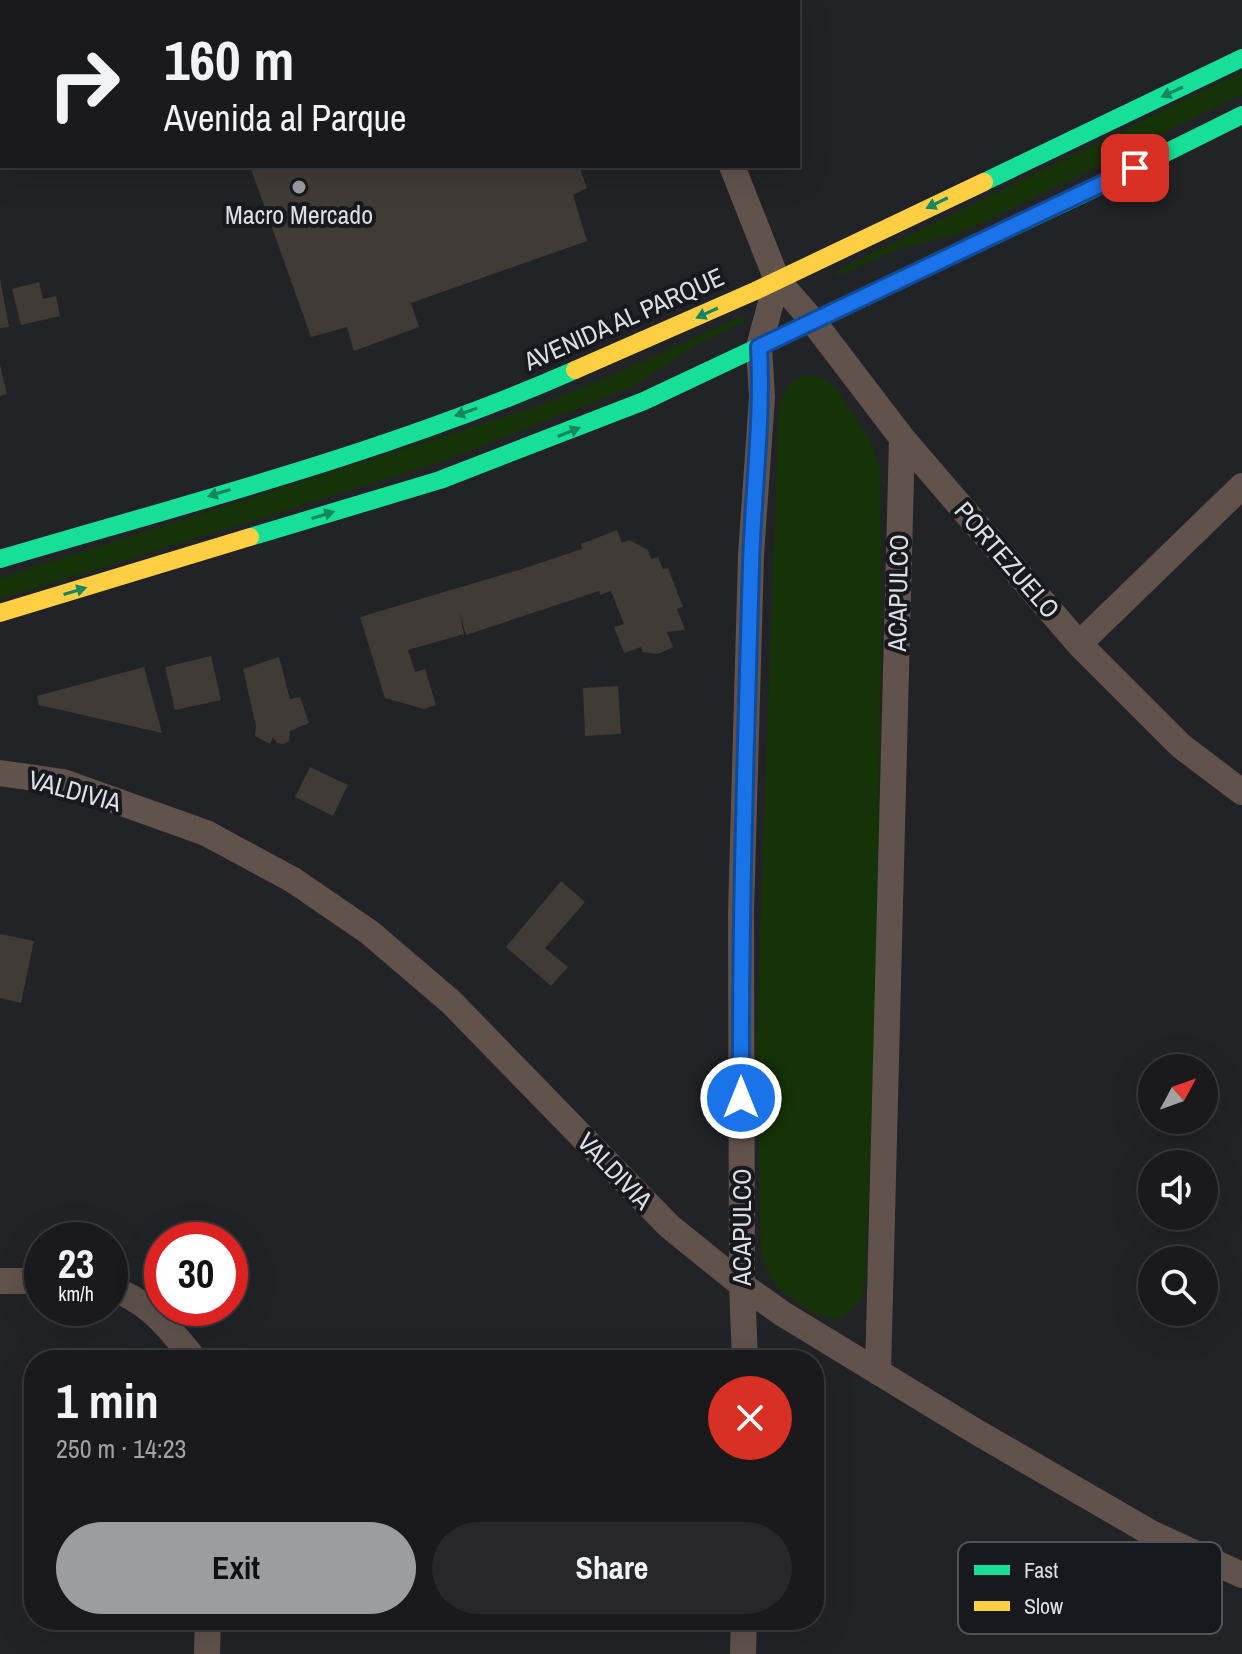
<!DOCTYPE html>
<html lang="en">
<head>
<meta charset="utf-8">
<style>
	:root { --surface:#1a1a1c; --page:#272729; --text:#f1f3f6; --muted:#9fa1a3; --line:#38383b; --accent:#9c9da0 }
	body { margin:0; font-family:"Archivo Narrow",sans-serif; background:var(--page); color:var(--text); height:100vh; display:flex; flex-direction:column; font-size:30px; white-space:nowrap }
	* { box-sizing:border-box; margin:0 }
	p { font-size:26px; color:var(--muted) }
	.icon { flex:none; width:44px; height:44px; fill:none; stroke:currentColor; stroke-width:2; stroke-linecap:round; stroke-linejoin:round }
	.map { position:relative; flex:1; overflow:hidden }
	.panel { position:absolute; left:24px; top:1350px; width:800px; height:280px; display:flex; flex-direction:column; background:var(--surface); border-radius:32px; box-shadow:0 8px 32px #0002,0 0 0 2px var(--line) }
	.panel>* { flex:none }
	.banner { position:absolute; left:0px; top:0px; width:800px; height:168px; box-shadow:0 8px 32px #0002,0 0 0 2px var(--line); background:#1a1a1c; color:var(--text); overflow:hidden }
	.needle { width:52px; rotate:49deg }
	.controls { position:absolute; left:1138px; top:1054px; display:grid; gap:16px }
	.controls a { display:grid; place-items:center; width:80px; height:80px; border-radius:50%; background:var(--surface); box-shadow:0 8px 32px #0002,0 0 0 2px var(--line); font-size:40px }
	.speed { position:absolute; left:24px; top:1222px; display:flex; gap:16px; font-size:40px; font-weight:700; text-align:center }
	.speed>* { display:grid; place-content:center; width:104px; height:104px; border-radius:50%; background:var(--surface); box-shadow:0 8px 32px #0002,0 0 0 2px var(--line); line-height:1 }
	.speed small { font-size:20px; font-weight:400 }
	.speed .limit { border:12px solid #d22; background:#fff; color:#111 }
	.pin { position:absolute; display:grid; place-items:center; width:68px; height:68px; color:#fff; margin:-34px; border-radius:16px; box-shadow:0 4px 12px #0006 }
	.me { position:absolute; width:88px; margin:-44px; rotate:0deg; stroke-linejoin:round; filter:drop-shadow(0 0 6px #0008) }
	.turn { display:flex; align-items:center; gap:28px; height:168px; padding:0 32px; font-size:36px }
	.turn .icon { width:104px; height:104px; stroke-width:2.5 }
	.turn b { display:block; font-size:56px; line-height:68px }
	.round { display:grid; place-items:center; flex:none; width:84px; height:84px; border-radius:42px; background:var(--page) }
	.overview { display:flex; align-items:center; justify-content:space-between; height:136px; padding:0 32px }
	h1 { font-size:48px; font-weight:700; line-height:60px }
	.action { display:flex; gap:16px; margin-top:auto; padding:16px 32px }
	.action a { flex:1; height:92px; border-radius:48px; background:var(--accent); color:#111; font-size:32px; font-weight:700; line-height:92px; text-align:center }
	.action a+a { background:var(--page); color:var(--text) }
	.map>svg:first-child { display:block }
</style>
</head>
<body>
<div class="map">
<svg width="1242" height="1654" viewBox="0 0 1242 1654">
	<rect width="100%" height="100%" fill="#222326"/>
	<path fill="#163308" d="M1242 72V94L980 224 950 236 894 250 839 276 835 272Z
		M742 316 745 321 696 345 632 387 443 461 0 599V578L535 407 622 371Z
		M805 375 825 379 841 395 870 441 880 469 882 605 875 1020 865 1284 860 1301 839 1319C818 1318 792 1302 777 1286 768 1277 765 1263 761 1252L756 1048 779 406 789 384Z"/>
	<path fill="#403b35" d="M250 166H579L587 188 573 195 587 241 411 303 419 327 354 351 347 327 311 337Z
		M0 279 9 327 0 328Z
		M39 282 43 299 56 296 60 316 21 325 12 289Z
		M0 365 7 394 0 396Z
		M617 530 622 543 629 540 648 550 651 559 658 557 663 569 668 568 683 607 677 609 685 630 667 632 673 647 658 654 643 652 641 647 624 653 614 627 624 624 611 591 600 595 599 591 466 635 459 611 464 634 408 650 415 672 425 669 436 705 424 709 385 698 360 617 522 569 582 549 581 544Z
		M211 656 221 700 175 710 165 667Z
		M279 657 290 699 300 697 309 723 290 731 289 741 284 744 277 743 273 737 270 744 255 736 256 726 243 669Z
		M144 667 162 733 39 705 37 696Z
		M618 686 621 734 585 736 583 688Z
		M310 767 348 785 333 816 295 797Z
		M561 881 585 902 545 948 568 967 551 986 506 947Z
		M0 934 34 941 21 1003 0 998Z"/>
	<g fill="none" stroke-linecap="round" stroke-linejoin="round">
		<path stroke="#61524c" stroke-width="26" d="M664 0 665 2
			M732 166 777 280 812 320 902 438 1079 644 1181 746 1242 792
			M1079 644 1242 486
			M0 773 63 782 206 833 293 880 369 932 451 1002 669 1226 742 1285 783 1314 975 1431 1151 1533 1242 1575
			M0 1281H42
			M110 1289C146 1298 168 1327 191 1355L192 1360
			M745 1360 742 1285 741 912 751 555 762 397 759 347 777 280
			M878 1372 902 438
			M207 1654 208 1620
			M743 1654 744 1620"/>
		<path stroke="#16e098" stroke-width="18" d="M984 182 1242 58
			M250 537 440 480 644 401 1087 192 1242 115
			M0 559C193 502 391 451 575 370"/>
		<path stroke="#ffcf43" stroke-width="18" d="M575 370 755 291 984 182
			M0 613 250 537"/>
	</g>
	<defs><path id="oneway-solid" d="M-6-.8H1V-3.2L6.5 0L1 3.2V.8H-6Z" transform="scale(2)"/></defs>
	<g fill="#168661">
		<use href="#oneway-solid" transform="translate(1172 92) rotate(155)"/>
		<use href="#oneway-solid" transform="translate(937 203) rotate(154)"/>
		<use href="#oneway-solid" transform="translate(707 313) rotate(155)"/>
		<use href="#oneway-solid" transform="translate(466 412) rotate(161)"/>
		<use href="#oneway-solid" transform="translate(569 432) rotate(-22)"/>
		<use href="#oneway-solid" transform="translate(219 493) rotate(163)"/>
		<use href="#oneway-solid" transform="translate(323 515) rotate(-17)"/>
		<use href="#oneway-solid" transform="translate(75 591) rotate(-17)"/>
	</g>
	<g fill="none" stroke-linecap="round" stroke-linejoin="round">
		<g stroke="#114b97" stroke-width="20">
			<path id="route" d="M741 1098C740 920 746 743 751 565 753 492 763 420 759 347L1135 168"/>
		</g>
		<use href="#route" stroke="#1a73e8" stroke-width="14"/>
	</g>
	<circle fill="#9c9da0" stroke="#17191e" stroke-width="3" cx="299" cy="187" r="8"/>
	<g text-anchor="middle" stroke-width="8" stroke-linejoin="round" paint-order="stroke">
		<g font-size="26" fill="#dddee2" stroke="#17191e">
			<text x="299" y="224">Macro Mercado</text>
		</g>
		<g font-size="26" fill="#dddee2" stroke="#17191e">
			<text transform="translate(624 319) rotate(-24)" y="9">AVENIDA AL PARQUE</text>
			<text transform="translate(1007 560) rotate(49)" y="9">PORTEZUELO</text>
			<text transform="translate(898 593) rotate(-89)" y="9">ACAPULCO</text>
			<text transform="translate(75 791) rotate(15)" y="9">VALDIVIA</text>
			<text transform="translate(615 1171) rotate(46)" y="9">VALDIVIA</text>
			<text transform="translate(742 1227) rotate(-90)" y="9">ACAPULCO</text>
		</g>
	</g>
	<rect x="958" y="1542" width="264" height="92" rx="12" fill="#17191e" stroke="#525459" stroke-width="2"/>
	<rect x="974" y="1565" width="36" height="10" fill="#16e098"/>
	<rect x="974" y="1601" width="36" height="10" fill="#ffcf43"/>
	<g font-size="22" fill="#dddee2">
		<text x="1024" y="1578">Fast</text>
		<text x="1024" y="1614">Slow</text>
	</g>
</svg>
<div class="controls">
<a><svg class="needle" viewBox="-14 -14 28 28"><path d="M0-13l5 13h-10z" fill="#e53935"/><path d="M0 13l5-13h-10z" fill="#9fa1a3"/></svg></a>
<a><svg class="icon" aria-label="sound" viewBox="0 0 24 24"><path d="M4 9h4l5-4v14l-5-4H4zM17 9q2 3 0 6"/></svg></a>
<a><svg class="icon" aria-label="search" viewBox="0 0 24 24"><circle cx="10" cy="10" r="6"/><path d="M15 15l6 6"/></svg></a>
</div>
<div class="speed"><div>23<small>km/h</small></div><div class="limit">30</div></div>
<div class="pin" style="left:1135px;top:168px;background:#d93025"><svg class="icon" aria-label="arrive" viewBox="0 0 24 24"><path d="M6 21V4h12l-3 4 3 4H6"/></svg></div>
<svg class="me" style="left:741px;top:1098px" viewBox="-20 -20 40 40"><circle r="17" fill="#1a73e8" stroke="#fff" stroke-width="3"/><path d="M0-11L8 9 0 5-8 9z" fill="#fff"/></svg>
<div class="banner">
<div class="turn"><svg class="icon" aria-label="right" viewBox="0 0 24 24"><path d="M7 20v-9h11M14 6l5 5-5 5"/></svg><div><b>160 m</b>Avenida al Parque</div></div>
</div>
<section class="panel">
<div class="overview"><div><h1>1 min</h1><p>250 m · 14:23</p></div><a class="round" style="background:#d93025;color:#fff"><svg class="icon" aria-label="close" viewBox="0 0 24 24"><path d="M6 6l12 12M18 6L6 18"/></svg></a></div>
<div class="action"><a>Exit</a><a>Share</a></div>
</section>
</div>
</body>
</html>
